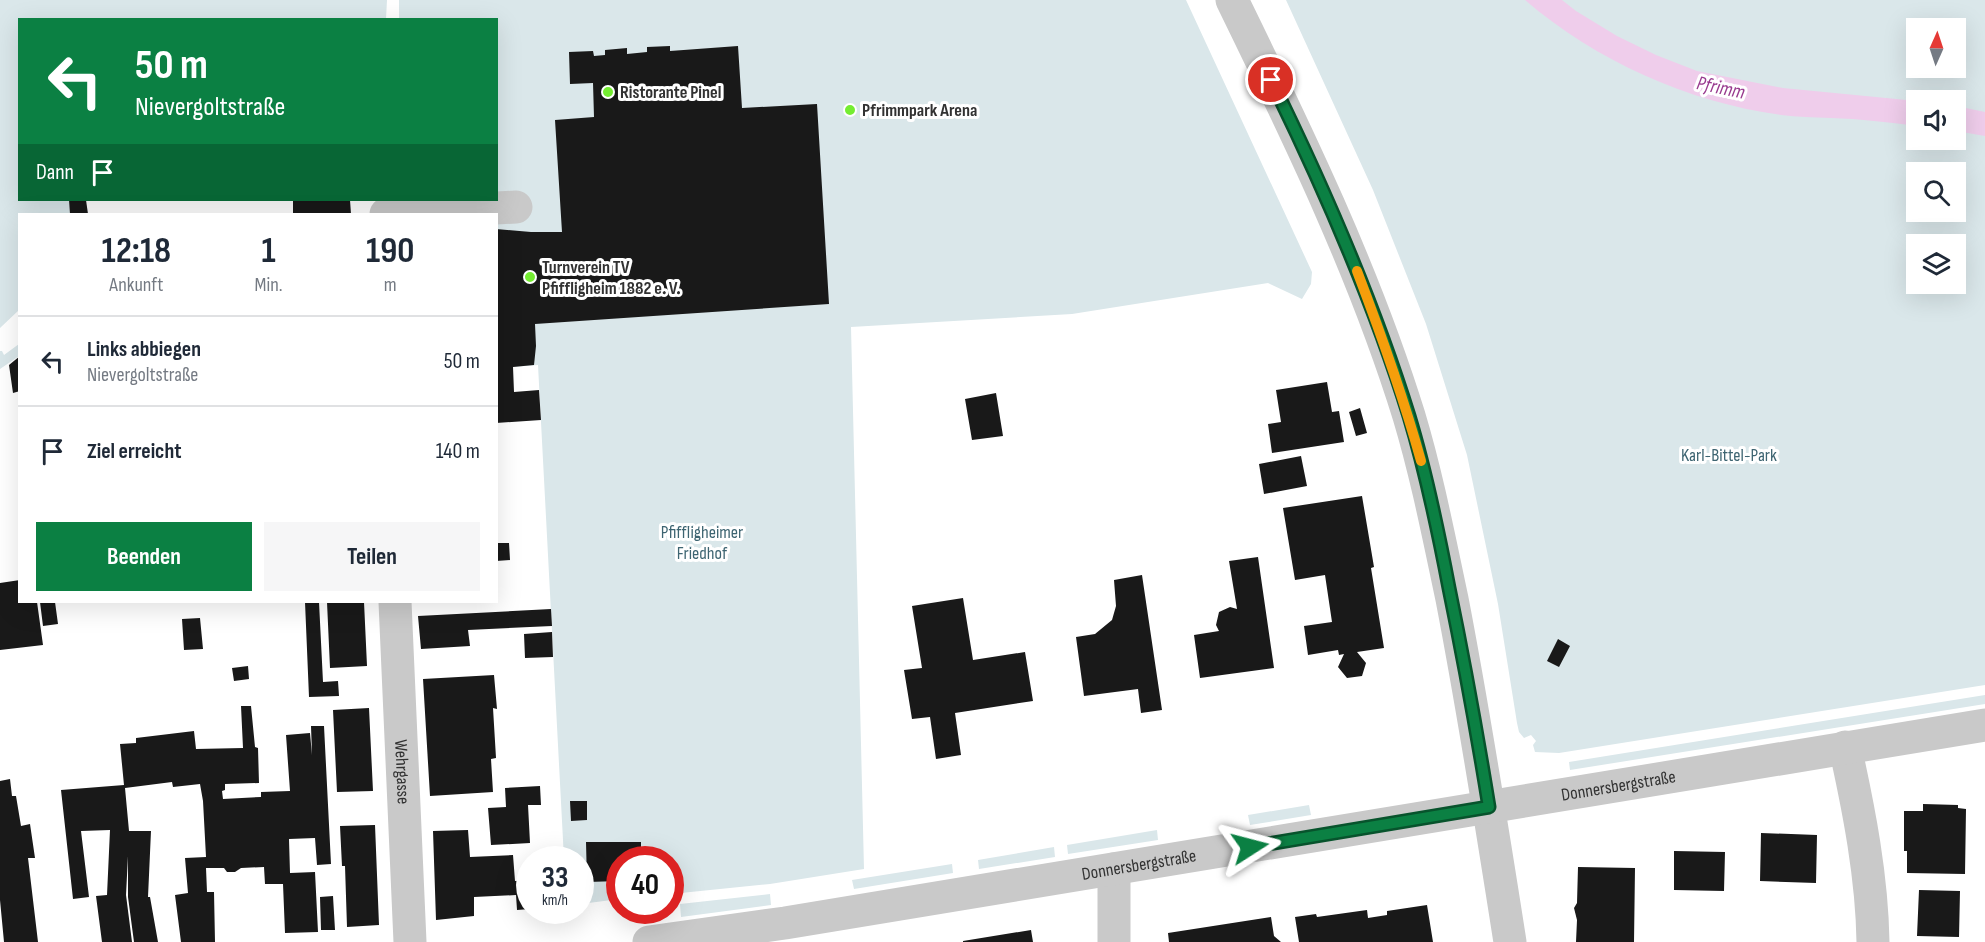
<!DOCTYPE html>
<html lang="de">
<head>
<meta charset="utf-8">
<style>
	:root { --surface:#fff; --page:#f6f6f7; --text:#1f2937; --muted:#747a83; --line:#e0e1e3; --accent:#0b8043 }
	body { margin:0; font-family:"Sofia Sans Condensed",sans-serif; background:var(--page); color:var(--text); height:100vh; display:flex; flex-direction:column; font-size:22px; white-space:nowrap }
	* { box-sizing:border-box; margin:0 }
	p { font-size:20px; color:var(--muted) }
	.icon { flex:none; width:33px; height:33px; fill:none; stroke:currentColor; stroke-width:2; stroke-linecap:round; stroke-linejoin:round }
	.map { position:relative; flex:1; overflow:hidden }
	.sheet { position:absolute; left:18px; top:213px; width:480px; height:390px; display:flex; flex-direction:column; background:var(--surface); border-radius:0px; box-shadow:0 6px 24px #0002 }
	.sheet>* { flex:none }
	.top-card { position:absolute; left:18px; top:18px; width:480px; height:183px; border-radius:0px; box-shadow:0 6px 24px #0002; background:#0b8043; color:#fff; overflow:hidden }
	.needle { width:39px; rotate:3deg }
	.tools { position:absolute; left:1906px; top:18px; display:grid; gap:12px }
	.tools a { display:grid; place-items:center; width:60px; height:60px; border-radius:0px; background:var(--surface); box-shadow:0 6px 24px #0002; font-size:30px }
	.speed { position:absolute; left:516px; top:846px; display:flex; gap:12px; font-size:30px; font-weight:700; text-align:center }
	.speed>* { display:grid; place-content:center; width:78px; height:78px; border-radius:50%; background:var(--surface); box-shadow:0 6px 24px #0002; line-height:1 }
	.speed small { font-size:15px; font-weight:400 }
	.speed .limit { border:9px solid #d22; background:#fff; color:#111 }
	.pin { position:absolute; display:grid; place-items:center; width:51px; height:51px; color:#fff; margin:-26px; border:3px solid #fff; border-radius:50%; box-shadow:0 2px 6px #0007 }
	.me { position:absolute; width:66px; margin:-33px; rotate:81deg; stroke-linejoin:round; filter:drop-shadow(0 0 4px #0008) }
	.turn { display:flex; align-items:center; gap:21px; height:126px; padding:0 18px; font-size:27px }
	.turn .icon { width:78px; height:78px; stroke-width:2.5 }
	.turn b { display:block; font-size:42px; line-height:51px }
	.then { display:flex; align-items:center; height:57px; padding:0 18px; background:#0003; gap:12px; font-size:22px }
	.eta { display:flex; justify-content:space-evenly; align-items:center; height:102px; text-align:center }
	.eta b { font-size:36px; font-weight:700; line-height:42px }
	.action { display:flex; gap:12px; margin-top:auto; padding:12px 18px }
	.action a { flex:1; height:69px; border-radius:0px; background:var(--accent); color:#fff; font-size:24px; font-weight:700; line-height:69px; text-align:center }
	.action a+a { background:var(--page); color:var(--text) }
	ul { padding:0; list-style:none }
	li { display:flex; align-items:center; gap:18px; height:90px; padding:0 18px; border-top:2px solid var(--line) }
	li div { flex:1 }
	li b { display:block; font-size:22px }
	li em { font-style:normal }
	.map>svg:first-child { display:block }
</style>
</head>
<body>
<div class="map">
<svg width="1985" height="942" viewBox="0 0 1985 942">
	<rect width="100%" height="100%" fill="#fff"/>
	<path fill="#dae7ea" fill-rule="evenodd" d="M0 0H387L386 19 20 20V200H69L71 214H20L19 310 0 328Z
		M399 0H1186L1312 272 1311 284 1302 299 1268 283 1072 314 851 327 864 869 770 884 671 894 670 860H620L619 899 581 904 580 860 564 859 538 365 497 368 496 20H399Z
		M1286 0H1985V685L1559 753 1535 752 1533 745 1536 741 1531 735 1524 738 1519 732 1517 723 1498 604 1467 455 1426 324 1373 190ZM1917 28H1956V68H1917ZM1917 100H1956V140H1917ZM1917 172H1956V212H1917ZM1917 244H1956V284H1917Z
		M19 344V356L0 369V351H2L4 355Z
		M1985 695V704L1570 770 1569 762Z
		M1309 805 1311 815 1250 825 1248 815Z
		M1157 830 1158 840 1068 854 1067 845Z
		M1054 847 1055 857 979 869 978 860Z
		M952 864 953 873 854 889 852 880Z
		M770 894 771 905 681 917 680 904Z"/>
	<path fill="#efcdeb" d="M1525 0H1562L1576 11 1617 36 1656 55 1697 71 1783 88 1917 101V126C1888 122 1860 119 1831 118 1814 117 1797 117 1781 115 1688 102 1596 61 1525 0Z
		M1956 106 1985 112V136L1956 131Z"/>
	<path fill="#191919" d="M670 46V51L738 46 742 108 817 104 829 304 535 324 536 346 534 365 513 367 514 392 539 390 541 420 496 423V229L531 232H562L555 120 594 117 593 83 570 84 569 52 593 51 594 56 605 55V50L627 48V54L647 52V47Z
		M69 200H86L88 214H70Z
		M293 200H350L351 214H293Z
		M20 356V391L13 393 9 365Z
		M1327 382 1332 412 1339 411 1344 442 1272 453 1268 424 1281 422 1276 390Z
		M996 393 1003 436 972 440 965 399Z
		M1360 408 1367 433 1356 436 1349 412Z
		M1301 456 1307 486 1264 494 1259 464Z
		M1362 496 1374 567 1371 568 1384 648 1357 652 1366 663 1362 676 1347 678 1338 667 1344 654 1339 655 1338 650 1308 655 1304 626 1332 622 1325 575 1295 580 1283 508Z
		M496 543H509L510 560 496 561Z
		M1258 557 1274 668 1200 678 1194 635 1219 631 1216 625 1219 612 1230 607 1237 609 1229 561Z
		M1142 575 1162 710 1141 713 1138 689 1084 696 1076 637 1095 634 1112 620 1116 606 1114 580Z
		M20 580V602H37L43 645 0 650V583Z
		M963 598 973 660 1025 652 1033 701 955 713 961 755 936 759 930 717 912 719 904 670 922 668 912 606Z
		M40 602H55L58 624 43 626Z
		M305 602H319L323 682 338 681 339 696 309 697Z
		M327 602H364L367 666 330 668Z
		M551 609 552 626 468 630 470 646 421 649 418 616Z
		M200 618 203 649 184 650 182 619Z
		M552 632 553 657 525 658 524 634Z
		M1558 639 1570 646 1559 667 1547 661Z
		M248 666 249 679 234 681 232 668Z
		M494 675 497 709 493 708 496 758 491 759 493 792 430 796 423 679Z
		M241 706H251L255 747 258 748 259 783 225 784V790L222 791 223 799 261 797V792L290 791 286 735 310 733 312 755 311 726H324L331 864 317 865 315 838 289 839 290 873 315 872 318 932 285 933 283 884H265L264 867 241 868 235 872H227L224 868H206L207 892H214L215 942H181L175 895 188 893 185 858 206 857 203 801 200 784 173 787 172 782 125 788 129 831H151L148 897H150L158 942H134L128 897V856L126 895 132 942H102L96 896 107 895 110 830 81 831 89 897 73 899 61 790 124 785 120 744 136 743V738L194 731 196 749 243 748Z
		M369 708 373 791 337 792 333 710Z
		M10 779 12 796H16L21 826 30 824 35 858H28L38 942H4L0 900V781Z
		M540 786 541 805H528L530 843 491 845 488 808 506 807 505 788Z
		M570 801H587V820L571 821Z
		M1923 804 1958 805V808L1966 809 1965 874 1907 873V851H1904V811H1923Z
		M375 825 379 925 347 927 345 866H342L340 826Z
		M468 830 470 857 513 855 515 881 530 880V909L517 910 516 895 474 897V916L436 920 433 831Z
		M1761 833 1817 835 1816 883 1760 881Z
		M586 842H641V860H620V881L587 882Z
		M1674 851 1725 852 1724 891 1674 890Z
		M1578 867 1635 868 1634 942H1576L1577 920 1574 908 1577 903Z
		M1919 890 1960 891 1959 937 1917 936Z
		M333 896 335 930H321L320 897Z
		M1427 905 1433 942H1299L1295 917 1316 914 1317 917 1367 910 1368 918 1387 915V911Z
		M1271 917 1274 936 1281 942H1169L1168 933Z
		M1031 930 1033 942H963V941Z"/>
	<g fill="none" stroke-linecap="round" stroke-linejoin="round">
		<g stroke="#c9c9c9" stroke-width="33">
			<path d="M1232 0C1298 135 1364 271 1409 416 1427 476 1439 538 1452 599 1474 713 1492 827 1510 942"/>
			<path d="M386 214 516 207"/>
			<path id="s1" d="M395 602 410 942"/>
			<path d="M1845 747C1859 810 1872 877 1873 942"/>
			<path d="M1114 869V942"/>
			<path id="s2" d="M649 942 785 923 1985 725"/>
		</g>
	</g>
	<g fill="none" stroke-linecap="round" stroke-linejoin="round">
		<g stroke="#07532c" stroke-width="15">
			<path id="route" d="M1250 847 1489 807C1477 733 1464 661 1449 588 1438 530 1426 472 1409 416 1373 300 1324 188 1271 80"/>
		</g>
		<use href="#route" stroke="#0b8043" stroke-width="10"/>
		<path stroke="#f59e0b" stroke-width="10" d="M1357 271C1381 334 1403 396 1421 461"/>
	</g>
	<g fill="#74ed31" stroke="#fff" stroke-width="2">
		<circle cx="608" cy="92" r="6"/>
		<circle cx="850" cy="110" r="6"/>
		<circle cx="530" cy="277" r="6"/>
	</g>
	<g text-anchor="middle" stroke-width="6" stroke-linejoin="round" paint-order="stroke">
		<g font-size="18" font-weight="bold" fill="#323232" stroke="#fff" text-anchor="start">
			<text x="620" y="98">Ristorante Pinel</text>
			<text x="862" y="116">Pfrimmpark Arena</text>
			<text x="542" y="273">Turnverein TV<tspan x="542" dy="21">Pfiffligheim 1882 e. V.</tspan></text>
		</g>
		<g font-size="18" fill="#3d6471" stroke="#fff">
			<text x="1729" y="461">Karl-Bittel-Park</text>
			<text x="702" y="538">Pfiffligheimer<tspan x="702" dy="21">Friedhof</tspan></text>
		</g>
		<g font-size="18" fill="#323232" stroke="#fff">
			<text dy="6" stroke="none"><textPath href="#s1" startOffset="170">Wehrgasse</textPath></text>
			<text dy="6" stroke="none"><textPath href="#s2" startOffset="982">Donnersbergstraße</textPath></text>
			<text dy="6" stroke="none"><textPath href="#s2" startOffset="496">Donnersbergstraße</textPath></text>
		</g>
		<g font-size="20" font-style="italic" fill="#993b8f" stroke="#fff">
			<text transform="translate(1721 87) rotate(12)" y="7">Pfrimm</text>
		</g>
	</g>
</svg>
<div class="tools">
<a><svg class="needle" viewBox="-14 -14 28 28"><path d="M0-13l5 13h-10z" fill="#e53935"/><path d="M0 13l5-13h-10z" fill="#747a83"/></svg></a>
<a><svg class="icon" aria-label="sound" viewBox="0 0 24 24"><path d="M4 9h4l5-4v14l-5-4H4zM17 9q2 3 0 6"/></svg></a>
<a><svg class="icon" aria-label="search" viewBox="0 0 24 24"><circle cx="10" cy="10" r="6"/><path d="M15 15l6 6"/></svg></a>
<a><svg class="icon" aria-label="layers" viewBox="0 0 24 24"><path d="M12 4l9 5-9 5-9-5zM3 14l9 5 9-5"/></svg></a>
</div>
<div class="speed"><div>33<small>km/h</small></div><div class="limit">40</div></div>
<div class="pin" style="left:1271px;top:80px;background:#d93025"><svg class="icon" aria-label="arrive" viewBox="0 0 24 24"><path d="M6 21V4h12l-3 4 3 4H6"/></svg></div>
<svg class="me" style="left:1250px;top:847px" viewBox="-20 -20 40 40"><path d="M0-17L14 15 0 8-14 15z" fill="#0b8043" stroke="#fff" stroke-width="4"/></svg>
<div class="top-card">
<div class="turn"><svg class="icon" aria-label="left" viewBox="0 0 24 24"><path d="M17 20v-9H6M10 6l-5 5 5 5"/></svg><div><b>50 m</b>Nievergoltstraße</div></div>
<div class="then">Dann<svg class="icon" aria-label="arrive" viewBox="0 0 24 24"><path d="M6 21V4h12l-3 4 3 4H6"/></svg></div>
</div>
<section class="sheet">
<div class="eta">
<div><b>12:18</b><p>Ankunft</p></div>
<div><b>1</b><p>Min.</p></div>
<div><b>190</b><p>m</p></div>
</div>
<ul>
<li><svg class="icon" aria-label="left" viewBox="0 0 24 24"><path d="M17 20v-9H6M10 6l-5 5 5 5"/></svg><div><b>Links abbiegen</b><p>Nievergoltstraße</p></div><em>50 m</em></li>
<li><svg class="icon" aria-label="arrive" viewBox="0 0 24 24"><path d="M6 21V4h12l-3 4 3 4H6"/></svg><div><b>Ziel erreicht</b></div><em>140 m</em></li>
</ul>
<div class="action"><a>Beenden</a><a>Teilen</a></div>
</section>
</div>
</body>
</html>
